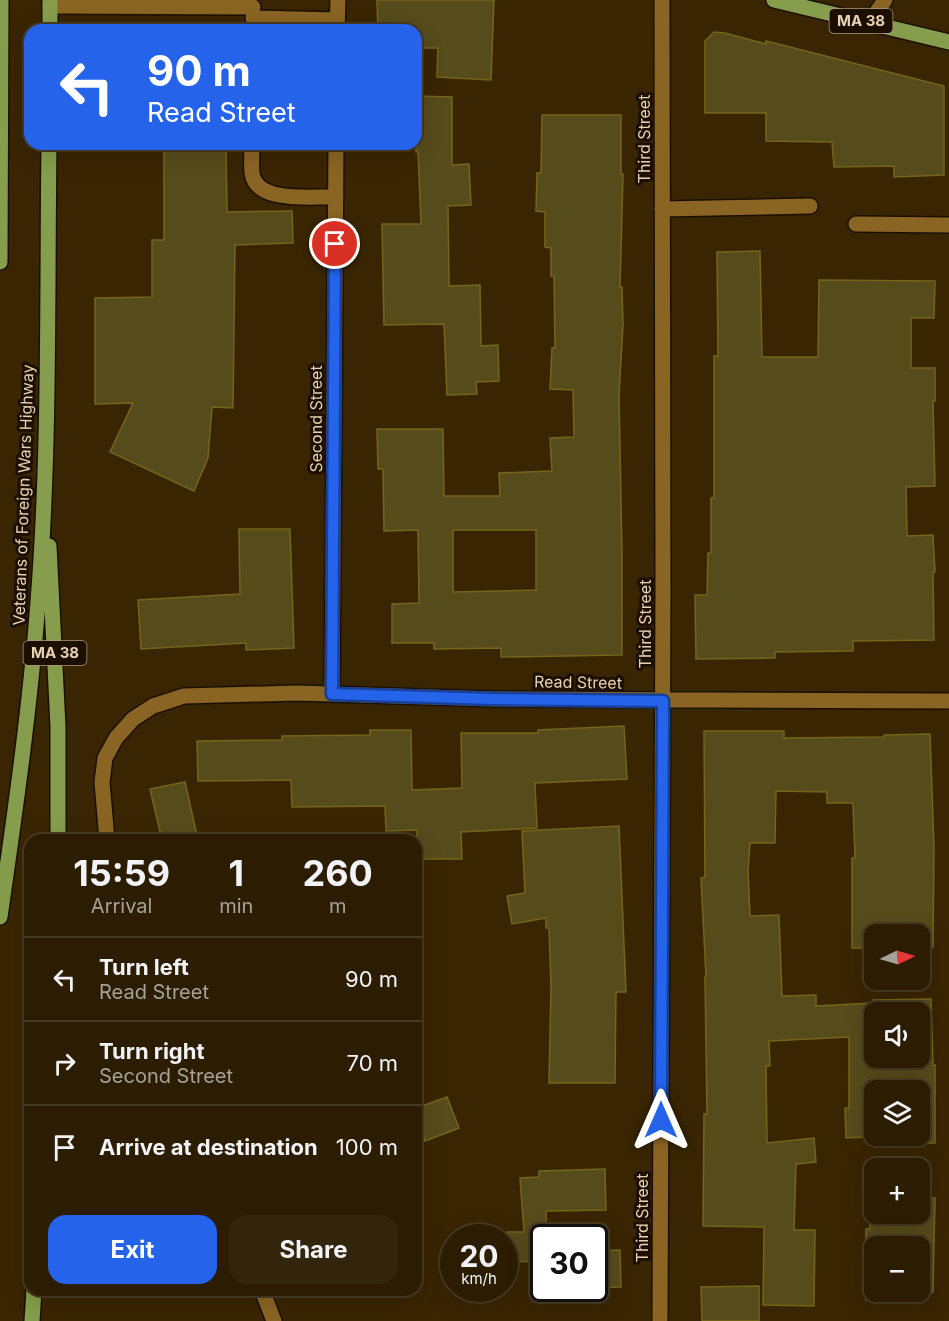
<!DOCTYPE html>
<html lang="en">
<head>
<meta charset="utf-8">
<style>
	:root { --surface:#2b1c02; --page:#33250c; --text:#f1f3f6; --muted:#a6a199; --line:#473a24; --accent:#2563eb }
	body { margin:0; font-family:Inter,sans-serif; background:var(--page); color:var(--text); height:100vh; display:flex; flex-direction:column; font-size:22px; white-space:nowrap }
	* { box-sizing:border-box; margin:0 }
	p { font-size:20px; color:var(--muted) }
	.icon { flex:none; width:33px; height:33px; fill:none; stroke:currentColor; stroke-width:2; stroke-linecap:round; stroke-linejoin:round }
	.map { position:relative; flex:1; overflow:hidden }
	.side { position:absolute; left:24px; top:834px; width:398px; height:462px; display:flex; flex-direction:column; background:var(--surface); border-radius:18px; box-shadow:0 6px 24px #0002,0 0 0 2px var(--line) }
	.side>* { flex:none }
	.top-card { position:absolute; left:24px; top:24px; width:398px; height:126px; border-radius:18px; box-shadow:0 6px 24px #0002,0 0 0 2px var(--line); background:#2563eb; color:#fff; overflow:hidden }
	.needle { width:39px; rotate:85deg }
	.fabs { position:absolute; left:864px; top:924px; display:grid; gap:12px }
	.fabs a { display:grid; place-items:center; width:66px; height:66px; border-radius:12px; background:var(--surface); box-shadow:0 6px 24px #0002,0 0 0 2px var(--line); font-size:30px }
	.speed { position:absolute; left:440px; top:1224px; display:flex; gap:12px; font-size:30px; font-weight:700; text-align:center }
	.speed>* { display:grid; place-content:center; width:78px; height:78px; border-radius:50%; background:var(--surface); box-shadow:0 6px 24px #0002,0 0 0 2px var(--line); line-height:1 }
	.speed small { font-size:15px; font-weight:400 }
	.speed .limit { border:3px solid #111; border-radius:9px; background:#fff; color:#111 }
	.pin { position:absolute; display:grid; place-items:center; width:51px; height:51px; color:#fff; margin:-26px; border:3px solid #fff; border-radius:50%; box-shadow:0 2px 6px #0007 }
	.me { position:absolute; width:66px; margin:-33px; rotate:0deg; stroke-linejoin:round; filter:drop-shadow(0 0 4px #0008) }
	.turn { display:flex; align-items:center; gap:21px; height:126px; padding:0 24px; font-size:27px }
	.turn .icon { width:78px; height:78px; stroke-width:2.5 }
	.turn b { display:block; font-size:42px; line-height:51px }
	.eta { display:flex; justify-content:space-evenly; align-items:center; height:102px; text-align:center }
	.eta b { font-size:36px; font-weight:700; line-height:42px }
	.action { display:flex; gap:12px; margin-top:auto; padding:12px 24px }
	.action a { flex:1; height:69px; border-radius:18px; background:var(--accent); color:#fff; font-size:24px; font-weight:700; line-height:69px; text-align:center }
	.action a+a { background:var(--page); color:var(--text) }
	ul { padding:0; list-style:none }
	li { display:flex; align-items:center; gap:18px; height:84px; padding:0 24px; border-top:2px solid var(--line) }
	li div { flex:1 }
	li b { display:block; font-size:22px }
	li em { font-style:normal }
	.map>svg:first-child { display:block }
</style>
</head>
<body>
<div class="map">
<svg width="949" height="1321" viewBox="0 0 949 1321">
	<rect width="100%" height="100%" fill="#392502"/>
	<path fill="#564b1b" stroke="#756519" stroke-width="1.5" fill-rule="evenodd" d="M377 0H494L491 80 437 77 438 48H416V30H378Z
		M714 32 725 33 766 44V41L944 86V175L894 177V166L834 167 832 142 766 141V113H705V41Z
		M416 96 452 97V165L469 164 471 205 448 206 449 286 480 285 481 346 498 345 499 381 476 382 477 394 447 395 444 324 384 325 382 224H421L418 152H416Z
		M542 115H621V174H623L620 287H622L623 325 619 395 622 553V655L501 657V648L434 649V643H392V604L419 603 418 530 384 531 383 469H378L377 429H443L444 496H500L499 473 552 471 550 438 574 437 573 390 550 389 552 348H555L554 276H551V248L545 247V212L536 211 537 173H541ZM453 530H536V590L453 592Z
		M164 144H226L227 212 292 211 293 243 235 245 233 408 212 407 208 458 194 491 110 452 133 403 95 404V298L152 297V240H164Z
		M760 251 762 357H818L819 280 935 281 934 318H911V368H935V401H933L935 486 906 487 907 536 933 535 935 572H933L934 640 853 641V651L775 652V658L696 659 695 595H707L708 553H711V498H714V356H718L717 252Z
		M239 529H290L294 648 246 650V643L141 649 138 600 240 594Z
		M624 726 627 779 535 783 537 828 461 832 462 859H417V830L386 831 385 806 292 807 291 780 198 781 197 741 282 740V736L370 735V730H411L412 790 462 788 461 733H538V730Z
		M704 731H784V738L884 737V735L930 734 934 848 933 947 920 948V934H874V948H852V858H855L853 803H827V792L776 791 775 843H750L748 870 750 916 779 915 782 996 816 995V1006L873 1003V1000L931 999 933 1065H935V1143L887 1144V1136L846 1138 845 1108H849V1037L769 1041 770 1066H766L767 1143 814 1138 816 1162 796 1164 794 1230H815L814 1306 763 1305 764 1227 703 1226 704 1114H707L705 977H706L701 878 705 877ZM874 1012H920V1058H874ZM874 1090H920V1136H874Z
		M185 782 198 840H162L150 789Z
		M619 826 626 992H616L615 1083H549L551 986 549 928H546V918L512 924 507 896 525 893 522 831Z
		M447 1097 459 1128 425 1141 416 1115V1108Z
		M605 1169 606 1210 546 1211V1238H543V1261L508 1262 507 1232H524L520 1178 539 1177V1171Z
		M870 1197H874V1214H920V1198H935L933 1292H906L905 1300H866V1229H870ZM874 1246H920V1292H874Z
		M620 1250 621 1287 594 1288V1251Z
		M759 1286V1321H702L701 1287Z"/>
	<g fill="none" stroke-linecap="round" stroke-linejoin="round">
		<g stroke="#1b1000" stroke-width="18">
			<path id="minor" d="M50 6 253 7
				M253 18 337 20
				M869 23 885 0
				M337 30 338 0
				M252 144C252 153 251 164 252 173 256 204 312 196 336 197
				M662 209 810 206
				M856 224 949 225
				M332 694 336 144
				M107 840 102 782 105 758 116 738 133 719 153 706 184 696 297 693 494 699 949 701
				M262 1290 274 1321
				M660 1321 663 592 662 0"/>
		</g>
		<g stroke="#1b1000" stroke-width="18">
			<path id="major" d="M774 0 949 42
				M50 30V0
				M0 262 1 0
				M49 546 58 727V840
				M0 917C15 813 30 708 38 602 50 450 47 297 49 144
				M32 1321 34 1290"/>
		</g>
		<use href="#minor" stroke="#8a6423" stroke-width="15"/>
		<use href="#major" stroke="#859d4c" stroke-width="15"/>
	</g>
	<g fill="none" stroke-linecap="round" stroke-linejoin="round">
		<g stroke="#184099" stroke-width="15">
			<path id="route" d="M335 244 332 694 494 699 663 701 661 1120"/>
		</g>
		<use href="#route" stroke="#2563eb" stroke-width="10"/>
	</g>
	<g text-anchor="middle" stroke-width="6" stroke-linejoin="round" paint-order="stroke">
		<g fill="#1d0f00" stroke="#aa987e" stroke-width="1.5">
			<rect x="829.5" y="9" width="63" height="24" rx="4.5"/>
			<rect x="23.5" y="641" width="63" height="24" rx="4.5"/>
		</g>
		<g font-size="15" font-weight="bold" fill="#e7d2b4">
			<text x="861" y="26">MA 38</text>
			<text x="55" y="658">MA 38</text>
		</g>
		<g font-size="16" fill="#e7d2b4" stroke="#1d0f00">
			<text transform="translate(644 139) rotate(-90)" y="6">Third Street</text>
			<text transform="translate(316 419) rotate(-90)" y="6">Second Street</text>
			<text transform="translate(23 495) rotate(-88)" y="6">Veterans of Foreign Wars Highway</text>
			<text transform="translate(645 624) rotate(-90)" y="6">Third Street</text>
			<text transform="translate(578 682) rotate(1)" y="6">Read Street</text>
			<text transform="translate(642 1218) rotate(-90)" y="6">Third Street</text>
		</g>
	</g>
</svg>
<div class="fabs">
<a><svg class="needle" viewBox="-14 -14 28 28"><path d="M0-13l5 13h-10z" fill="#e53935"/><path d="M0 13l5-13h-10z" fill="#a6a199"/></svg></a>
<a><svg class="icon" aria-label="sound" viewBox="0 0 24 24"><path d="M4 9h4l5-4v14l-5-4H4zM17 9q2 3 0 6"/></svg></a>
<a><svg class="icon" aria-label="layers" viewBox="0 0 24 24"><path d="M12 4l9 5-9 5-9-5zM3 14l9 5 9-5"/></svg></a>
<a>+</a>
<a>−</a>
</div>
<div class="speed"><div>20<small>km/h</small></div><div class="limit">30</div></div>
<div class="pin" style="left:335px;top:244px;background:#d93025"><svg class="icon" aria-label="arrive" viewBox="0 0 24 24"><path d="M6 21V4h12l-3 4 3 4H6"/></svg></div>
<svg class="me" style="left:661px;top:1120px" viewBox="-20 -20 40 40"><path d="M0-17L14 15 0 8-14 15z" fill="#2563eb" stroke="#fff" stroke-width="4"/></svg>
<div class="top-card">
<div class="turn"><svg class="icon" aria-label="left" viewBox="0 0 24 24"><path d="M17 20v-9H6M10 6l-5 5 5 5"/></svg><div><b>90 m</b>Read Street</div></div>
</div>
<section class="side">
<div class="eta">
<div><b>15:59</b><p>Arrival</p></div>
<div><b>1</b><p>min</p></div>
<div><b>260</b><p>m</p></div>
</div>
<ul>
<li><svg class="icon" aria-label="left" viewBox="0 0 24 24"><path d="M17 20v-9H6M10 6l-5 5 5 5"/></svg><div><b>Turn left</b><p>Read Street</p></div><em>90 m</em></li>
<li><svg class="icon" aria-label="right" viewBox="0 0 24 24"><path d="M7 20v-9h11M14 6l5 5-5 5"/></svg><div><b>Turn right</b><p>Second Street</p></div><em>70 m</em></li>
<li><svg class="icon" aria-label="arrive" viewBox="0 0 24 24"><path d="M6 21V4h12l-3 4 3 4H6"/></svg><div><b>Arrive at destination</b></div><em>100 m</em></li>
</ul>
<div class="action"><a>Exit</a><a>Share</a></div>
</section>
</div>
</body>
</html>
